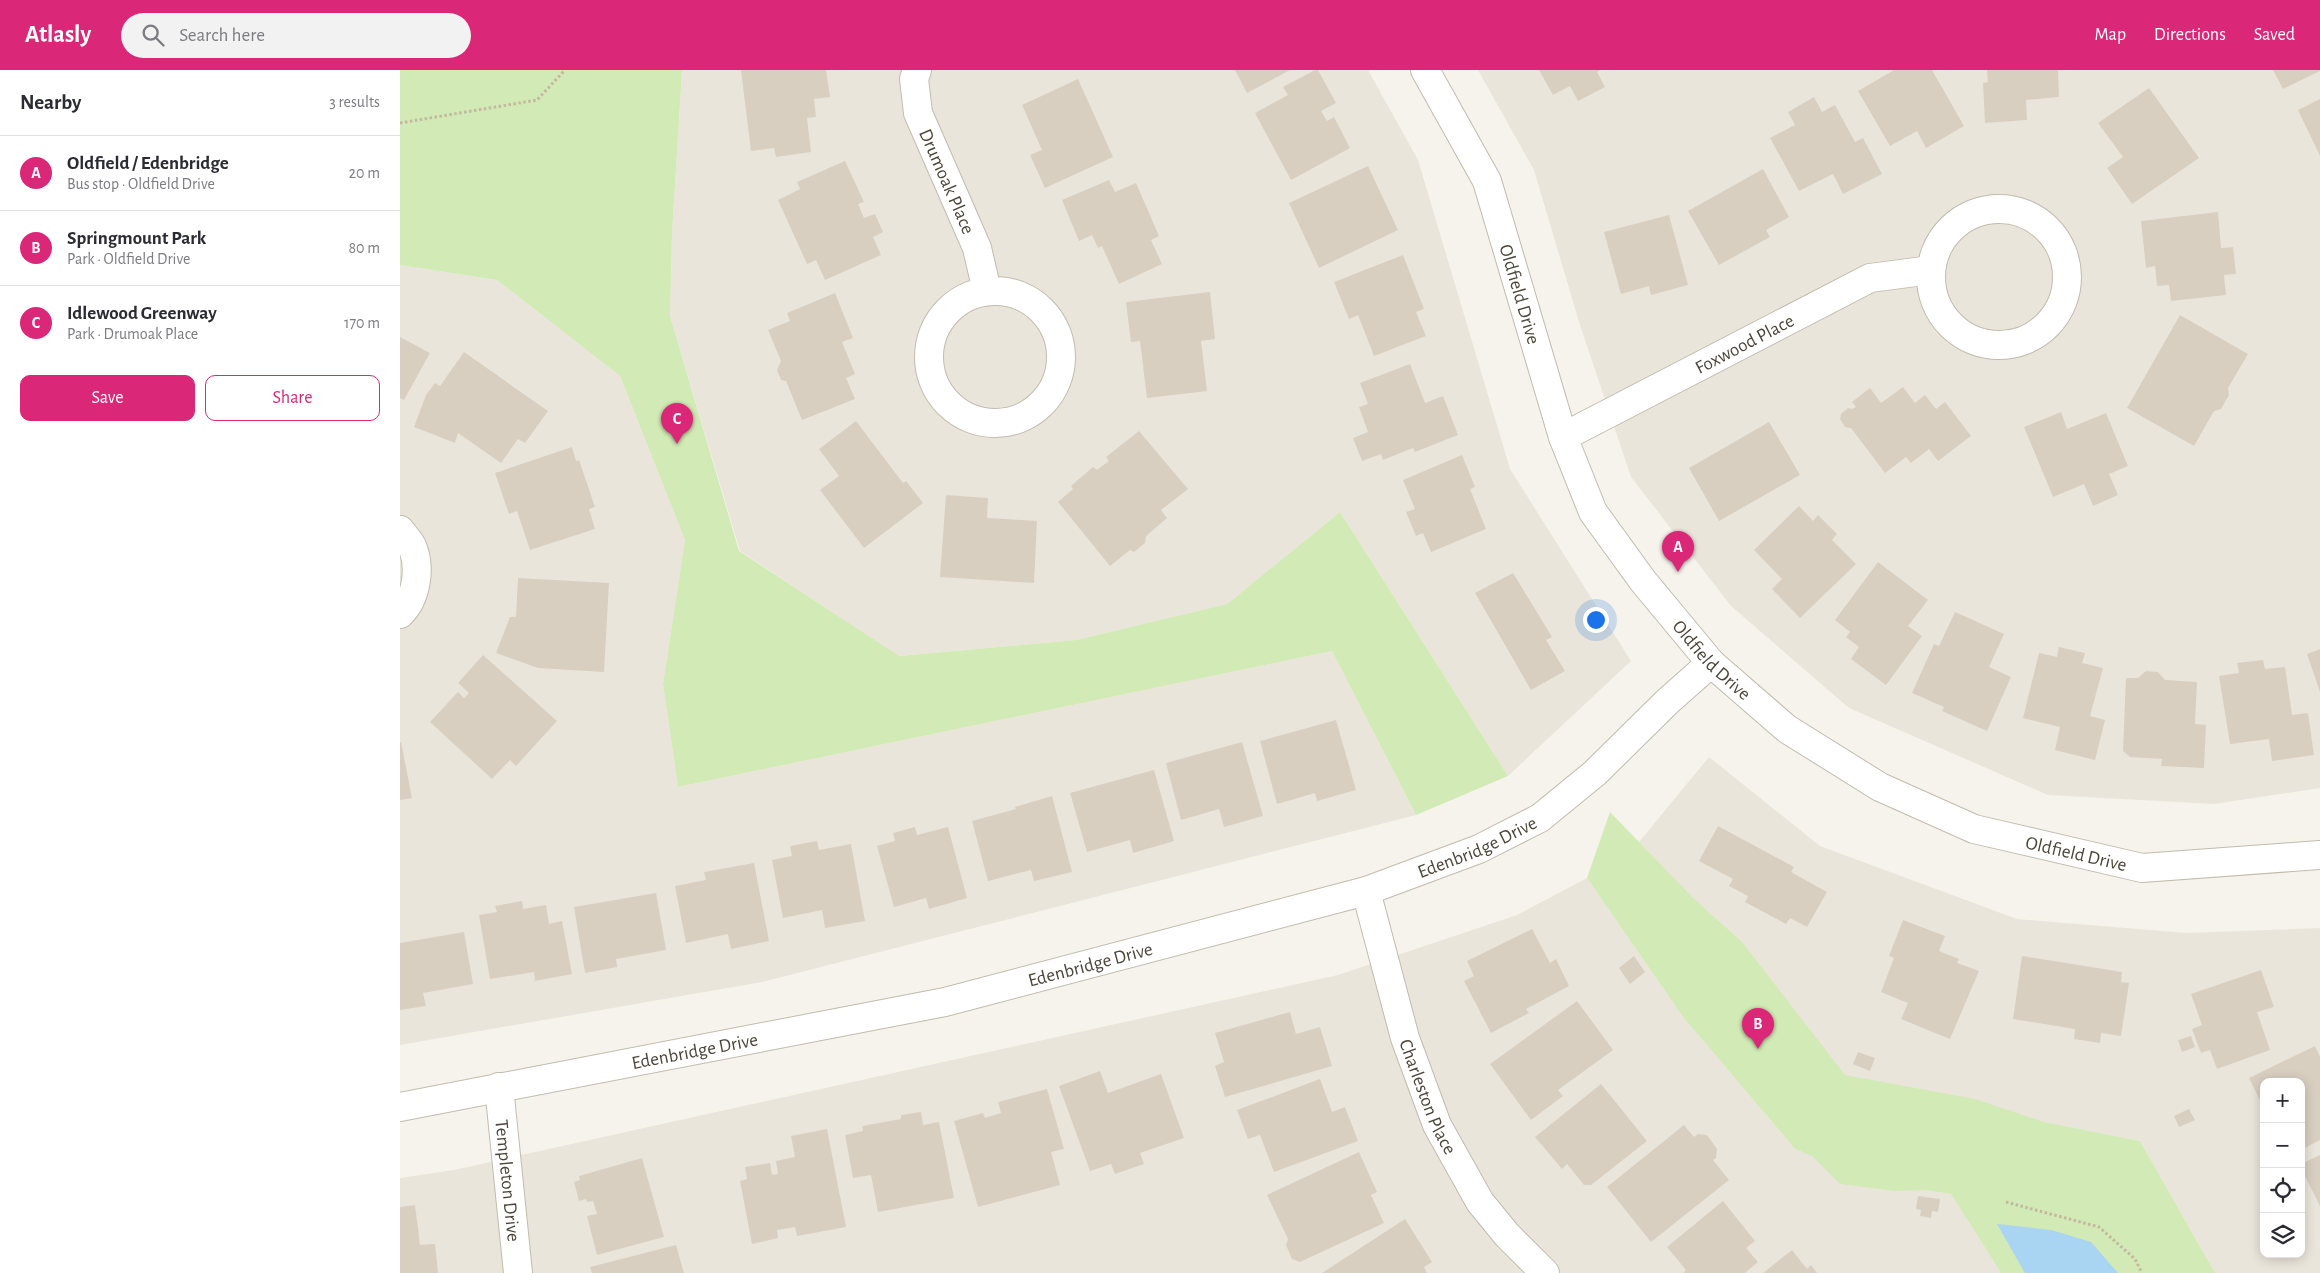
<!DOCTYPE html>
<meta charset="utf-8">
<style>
:root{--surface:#fff;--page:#f2f2f3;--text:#2b2b33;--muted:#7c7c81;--line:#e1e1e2;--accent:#db2777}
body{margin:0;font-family:"Alegreya Sans",sans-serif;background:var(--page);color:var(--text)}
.controls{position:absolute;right:15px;bottom:15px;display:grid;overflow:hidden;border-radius:10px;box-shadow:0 2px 12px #0003}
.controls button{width:45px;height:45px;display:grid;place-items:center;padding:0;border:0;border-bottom:1px solid var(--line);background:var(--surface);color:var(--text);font:25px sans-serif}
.you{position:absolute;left:1195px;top:549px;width:18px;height:18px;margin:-12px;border:4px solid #fff;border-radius:50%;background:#1a73e8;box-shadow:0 0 0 8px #1a73e833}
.badge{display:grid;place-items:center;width:32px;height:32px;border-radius:50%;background:var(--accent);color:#fff;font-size:16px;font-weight:700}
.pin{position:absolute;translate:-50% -41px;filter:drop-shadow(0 1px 2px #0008)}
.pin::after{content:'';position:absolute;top:26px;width:18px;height:15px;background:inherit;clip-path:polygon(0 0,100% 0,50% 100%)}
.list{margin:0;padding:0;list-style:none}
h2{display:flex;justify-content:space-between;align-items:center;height:65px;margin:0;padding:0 20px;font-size:21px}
h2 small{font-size:16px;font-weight:400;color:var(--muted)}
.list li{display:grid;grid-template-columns:32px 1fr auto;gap:15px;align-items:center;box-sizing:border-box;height:75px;padding:0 20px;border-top:1px solid var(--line)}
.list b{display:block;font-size:19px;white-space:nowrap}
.list p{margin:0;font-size:16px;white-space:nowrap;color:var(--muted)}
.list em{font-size:16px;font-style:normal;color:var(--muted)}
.actions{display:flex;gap:10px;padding:15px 20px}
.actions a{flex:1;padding:11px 0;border:1px solid var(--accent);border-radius:10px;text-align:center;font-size:18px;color:var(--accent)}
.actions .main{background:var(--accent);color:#fff}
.icon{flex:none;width:28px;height:28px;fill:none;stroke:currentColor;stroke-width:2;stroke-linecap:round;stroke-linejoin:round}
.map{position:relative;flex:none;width:1920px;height:1203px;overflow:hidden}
header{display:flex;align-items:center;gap:30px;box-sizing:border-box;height:70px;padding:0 25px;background:var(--accent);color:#fff}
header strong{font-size:24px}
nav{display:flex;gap:28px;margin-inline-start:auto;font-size:18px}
.search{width:350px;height:45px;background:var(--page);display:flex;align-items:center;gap:12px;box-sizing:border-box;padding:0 18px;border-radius:28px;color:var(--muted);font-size:19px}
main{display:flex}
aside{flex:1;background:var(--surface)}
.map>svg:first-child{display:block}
.residential{fill:#eae5da;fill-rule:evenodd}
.green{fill:#d2eab5}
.water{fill:#a9d4f2}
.building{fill:#d8cfc1}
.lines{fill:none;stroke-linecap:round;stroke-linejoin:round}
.minor-casing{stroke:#c2bbae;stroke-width:30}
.path{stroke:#c4b79f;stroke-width:3;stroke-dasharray:2.5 2.5;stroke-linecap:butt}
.minor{stroke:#fff;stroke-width:28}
.labels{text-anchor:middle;stroke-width:4;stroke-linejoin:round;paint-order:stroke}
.street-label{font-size:19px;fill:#4b4439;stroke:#fff}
</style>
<header>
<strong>Atlasly</strong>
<div class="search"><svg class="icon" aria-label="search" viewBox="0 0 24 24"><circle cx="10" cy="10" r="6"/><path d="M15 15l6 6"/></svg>Search here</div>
<nav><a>Map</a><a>Directions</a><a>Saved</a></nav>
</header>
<main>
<aside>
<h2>Nearby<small>3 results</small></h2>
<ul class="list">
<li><span class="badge">A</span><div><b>Oldfield / Edenbridge</b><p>Bus stop · Oldfield Drive</p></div><em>20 m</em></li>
<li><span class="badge">B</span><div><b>Springmount Park</b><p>Park · Oldfield Drive</p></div><em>80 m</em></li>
<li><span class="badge">C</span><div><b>Idlewood Greenway</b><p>Park · Drumoak Place</p></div><em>170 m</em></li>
</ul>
<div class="actions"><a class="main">Save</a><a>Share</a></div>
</aside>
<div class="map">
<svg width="1920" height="1203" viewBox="0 0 1920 1203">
<rect width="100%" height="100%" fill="#f6f3ec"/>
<path class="residential" d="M 282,0 L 968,0 L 1018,90 L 1110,399 L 1231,591 L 1108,706 L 940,442 L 827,534 L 676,570 L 498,586 L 340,481 L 270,246 L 272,164 Z
M 1078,0 L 1920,0 L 1920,718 L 1814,734 L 1648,725 L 1449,638 L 1331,536 L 1231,407 L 1179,252 L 1134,100 Z
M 0,195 L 97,210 L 220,306 L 285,470 L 263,614 L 278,717 L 932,581 L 1016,745 L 362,912 L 0,975 Z
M 1309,687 L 1420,776 L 1617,849 L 1787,863 L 1920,858 L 1920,1203 L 1815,1203 L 1740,1071 L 1430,1011 L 1239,772 ZM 1864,1012 L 1901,1012 L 1901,1184 L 1864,1184 Z
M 1187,808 L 1283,947 L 1395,1079 L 1482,1112 L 1551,1124 L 1601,1203 L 0,1203 L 0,1108 L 54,1100 L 938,905 L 1117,845 Z"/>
<path class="green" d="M 0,0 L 282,0 L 272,164 L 270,246 L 339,481 L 499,586 L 676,570 L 827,534 L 940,442 L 1108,706 L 1016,745 L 932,581 L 278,717 L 263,614 L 285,470 L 220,306 L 97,210 L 0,195 Z
M 1210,742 L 1293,828 L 1342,872 L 1445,1005 L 1575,1029 L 1644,1052 L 1740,1071 L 1815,1203 L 1601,1203 L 1551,1124 L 1526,1120 L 1496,1121 L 1440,1114 L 1412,1086 L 1395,1079 L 1283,947 L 1187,808 Z"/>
<path class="water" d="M 1597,1154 L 1651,1160 L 1691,1172 L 1718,1203 L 1625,1203 Z"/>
<path class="building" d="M 341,0 L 426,0 L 430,27 L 414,29 L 416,47 L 407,48 L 411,82 L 376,87 L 374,78 L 351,81 Z
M 835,0 L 890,0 L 847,23 Z
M 915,0 L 918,0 L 936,33 L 921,41 L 927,51 L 934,47 L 950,78 L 891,110 L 855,43 L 888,25 L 883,17 Z
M 1139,0 L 1200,0 L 1197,2 L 1205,17 L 1178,31 L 1170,16 L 1153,25 Z
M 1494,0 L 1532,0 L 1564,56 L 1526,78 L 1517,61 L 1490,76 L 1458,21 Z
M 1587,0 L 1658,0 L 1659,27 L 1626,30 L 1627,50 L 1585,53 L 1583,13 L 1588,12 Z
M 1873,0 L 1920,0 L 1920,1 L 1883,19 Z
M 678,9 L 713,87 L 645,118 L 630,85 L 642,80 L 622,35 Z
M 1749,18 L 1799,88 L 1732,134 L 1707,98 L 1723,87 L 1698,53 Z
M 1414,27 L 1422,42 L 1435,35 L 1455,72 L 1463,68 L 1482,104 L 1443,124 L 1433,104 L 1399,121 L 1370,68 L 1395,55 L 1388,42 Z
M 1920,29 L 1920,86 L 1898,40 Z
M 445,91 L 464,132 L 458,134 L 464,148 L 475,144 L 483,162 L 473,167 L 481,185 L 425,210 L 416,190 L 407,194 L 378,130 L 400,119 L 397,112 Z
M 968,96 L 998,160 L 919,198 L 889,133 Z
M 1363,99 L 1389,147 L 1366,160 L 1370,167 L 1319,195 L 1288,141 Z
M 709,110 L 715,122 L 736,113 L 759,166 L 751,170 L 762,194 L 719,214 L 702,176 L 698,178 L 692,165 L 679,171 L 662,130 Z
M 1818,142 L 1821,178 L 1833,177 L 1836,204 L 1824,205 L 1826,225 L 1771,231 L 1769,215 L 1757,216 L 1755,196 L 1746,198 L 1741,151 Z
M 1269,145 L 1288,215 L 1251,225 L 1249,216 L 1221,224 L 1204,162 Z
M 1003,185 L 1024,239 L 1016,242 L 1026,266 L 974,286 L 958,245 L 949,249 L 934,212 Z
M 810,222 L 815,269 L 801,271 L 807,321 L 747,328 L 740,271 L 731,272 L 726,232 Z
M 435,223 L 453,268 L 442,272 L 455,304 L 446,308 L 455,329 L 402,350 L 386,311 L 381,310 L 377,300 L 381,291 L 368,260 L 390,251 L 387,243 Z
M 1780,245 L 1848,284 L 1828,318 L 1829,325 L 1821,339 L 1814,341 L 1794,376 L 1727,338 Z
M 0,267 L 30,283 L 4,330 L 0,328 Z
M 64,282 L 148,341 L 125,373 L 118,369 L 101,393 L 58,363 L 55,373 L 14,357 L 26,325 L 35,313 L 40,316 Z
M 1010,294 L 1025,333 L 1043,326 L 1058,365 L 1015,382 L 1013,378 L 983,390 L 981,384 L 962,391 L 953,368 L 968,362 L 959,337 L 968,334 L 960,313 Z
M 1503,317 L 1515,333 L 1525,325 L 1536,339 L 1545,332 L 1571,366 L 1538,391 L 1529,379 L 1511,393 L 1506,387 L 1485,403 L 1451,358 L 1445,357 L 1440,349 L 1441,344 L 1448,338 L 1452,339 L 1456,337 L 1452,332 L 1470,318 L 1481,333 Z
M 1661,342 L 1667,359 L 1706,343 L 1728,396 L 1709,404 L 1718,425 L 1693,436 L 1684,414 L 1653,427 L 1624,357 Z
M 456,351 L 503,413 L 506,411 L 523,433 L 464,478 L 420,420 L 439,406 L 419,379 Z
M 1369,352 L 1400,405 L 1319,451 L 1289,398 Z
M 739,361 L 788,419 L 761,440 L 767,448 L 746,466 L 745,473 L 734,482 L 730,480 L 710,496 L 658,432 L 673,419 L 671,416 L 693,397 L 697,400 L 709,391 L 706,387 Z
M 172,377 L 176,391 L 179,390 L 195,437 L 189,439 L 195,459 L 130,480 L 117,441 L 109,444 L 95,403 Z
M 1062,385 L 1075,417 L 1070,419 L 1086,459 L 1031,482 L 1023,463 L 1016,466 L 1006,442 L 1015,439 L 1003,410 Z
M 546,425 L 588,428 L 587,448 L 637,451 L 634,513 L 540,507 Z
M 1399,436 L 1413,451 L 1418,445 L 1437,464 L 1432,470 L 1456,494 L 1400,548 L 1372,519 L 1382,509 L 1354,480 Z
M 1478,492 L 1528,530 L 1508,556 L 1522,566 L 1486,615 L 1451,589 L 1459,577 L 1446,567 L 1450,562 L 1435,550 Z
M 1113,503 L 1152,567 L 1146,570 L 1165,601 L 1131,620 L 1075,523 Z
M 118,508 L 209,513 L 204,602 L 138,598 L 96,583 L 110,547 L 116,547 Z
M 1555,542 L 1604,564 L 1589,597 L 1611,607 L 1587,661 L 1542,641 L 1544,637 L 1512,623 L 1534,574 L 1539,576 Z
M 1659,577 L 1685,583 L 1682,593 L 1703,598 L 1690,646 L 1705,650 L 1695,690 L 1655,680 L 1660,657 L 1623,648 L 1639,583 L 1657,587 Z
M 1920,579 L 1920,622 L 1907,584 Z
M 83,585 L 157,651 L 116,696 L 110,690 L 92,709 L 30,652 L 58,622 L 64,628 L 69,623 L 58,613 Z
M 1863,590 L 1865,599 L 1885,597 L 1892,645 L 1908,643 L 1914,685 L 1872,691 L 1869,669 L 1830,674 L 1819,606 L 1839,603 L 1837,593 Z
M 1746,601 L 1758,602 L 1765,610 L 1797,612 L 1795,654 L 1806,655 L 1804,698 L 1761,696 L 1762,689 L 1730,687 L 1723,681 L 1726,608 L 1738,608 Z
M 936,650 L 956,720 L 917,731 L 915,723 L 877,734 L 860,671 Z
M 1,672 L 12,728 L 0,730 L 0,673 Z
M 842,672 L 863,746 L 824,757 L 819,739 L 781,750 L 766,693 Z
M 754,700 L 774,771 L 733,783 L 730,770 L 687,782 L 670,723 Z
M 652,726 L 672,802 L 634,811 L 631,800 L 588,811 L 572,751 L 616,739 L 615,737 Z
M 1318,756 L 1394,797 L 1391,802 L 1427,822 L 1407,857 L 1390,848 L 1386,854 L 1345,832 L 1348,826 L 1329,816 L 1333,809 L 1299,791 Z
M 515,757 L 517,765 L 548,757 L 567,828 L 529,839 L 526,828 L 494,837 L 477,776 L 495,771 L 493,763 Z
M 417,771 L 419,780 L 451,774 L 465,851 L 425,858 L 422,840 L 383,848 L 372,790 L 392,786 L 390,776 Z
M 354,793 L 369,871 L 331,879 L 328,864 L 286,873 L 275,816 L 306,810 L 304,802 Z
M 256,823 L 266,880 L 216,889 L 217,897 L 185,903 L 174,837 Z
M 122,831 L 123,839 L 146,835 L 149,854 L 162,851 L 172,904 L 135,911 L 134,902 L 90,909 L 79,845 L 97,842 L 95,836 Z
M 1503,850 L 1545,866 L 1539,881 L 1559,889 L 1557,893 L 1579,901 L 1550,969 L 1501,949 L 1508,933 L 1481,922 L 1494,888 L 1489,886 Z
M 1132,859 L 1150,893 L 1156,889 L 1169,916 L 1126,939 L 1129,943 L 1091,963 L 1064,911 L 1074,906 L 1067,891 Z
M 64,862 L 73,914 L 23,923 L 26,936 L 0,940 L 0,873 Z
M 1234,886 L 1245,902 L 1230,914 L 1219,898 Z
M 1622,886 L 1722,902 L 1721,912 L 1729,913 L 1721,966 L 1701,963 L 1700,973 L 1674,969 L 1675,959 L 1613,949 Z
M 1861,900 L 1874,937 L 1857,942 L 1870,980 L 1817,999 L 1810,980 L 1801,983 L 1792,959 L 1802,955 L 1791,924 Z
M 1177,931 L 1213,980 L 1158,1020 L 1163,1026 L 1131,1050 L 1090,994 Z
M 890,942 L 896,964 L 920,957 L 932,996 L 825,1027 L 815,996 L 824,992 L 815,963 Z
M 1791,966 L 1795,977 L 1782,982 L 1778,970 Z
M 1915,976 L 1920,987 L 1920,1070 L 1901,1080 L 1901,1012 L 1864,1012 L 1864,1039 L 1849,1008 Z
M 1458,982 L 1475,988 L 1470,1001 L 1453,994 Z
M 700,1001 L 708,1023 L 761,1004 L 784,1068 L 740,1083 L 744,1094 L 715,1104 L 711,1094 L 690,1101 L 659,1016 Z
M 920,1009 L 932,1042 L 945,1037 L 958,1071 L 874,1102 L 860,1065 L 848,1069 L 837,1040 Z
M 1201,1014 L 1247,1071 L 1191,1115 L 1184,1115 L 1167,1094 L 1162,1099 L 1135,1067 Z
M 647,1019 L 664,1079 L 651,1082 L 660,1115 L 578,1137 L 554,1051 L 583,1043 L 585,1048 L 601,1043 L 598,1032 Z
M 1789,1039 L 1795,1050 L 1779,1057 L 1774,1046 Z
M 521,1042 L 523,1055 L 539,1052 L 554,1128 L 478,1142 L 471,1105 L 453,1108 L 445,1065 L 463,1061 L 462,1056 L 501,1049 L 501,1045 Z
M 1284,1055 L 1294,1067 L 1298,1064 L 1307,1065 L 1317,1079 L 1316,1088 L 1313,1090 L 1329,1110 L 1251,1172 L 1207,1117 Z
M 427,1059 L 446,1157 L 397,1166 L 395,1157 L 377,1160 L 378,1168 L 352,1174 L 340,1111 L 347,1109 L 345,1097 L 370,1093 L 372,1105 L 378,1104 L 376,1091 L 395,1087 L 391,1066 Z
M 959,1082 L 977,1122 L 971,1125 L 984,1153 L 900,1192 L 892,1189 L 886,1175 L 888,1169 L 867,1125 Z
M 1920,1085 L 1920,1136 L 1901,1098 L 1901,1094 Z
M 242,1088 L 264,1167 L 197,1185 L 187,1146 L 197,1144 L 193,1131 L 187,1132 L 186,1129 L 179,1131 L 174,1112 L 180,1110 L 179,1106 Z
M 1518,1126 L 1540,1129 L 1538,1142 L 1532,1141 L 1531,1148 L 1520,1146 L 1521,1140 L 1516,1139 Z
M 1323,1131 L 1355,1171 L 1346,1178 L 1358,1192 L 1345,1203 L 1283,1203 L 1286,1200 L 1267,1177 Z
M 15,1135 L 20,1175 L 35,1174 L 38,1203 L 0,1203 L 0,1137 Z
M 1005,1149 L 1032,1192 L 1024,1197 L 1027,1203 L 922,1203 Z
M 276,1175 L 284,1203 L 192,1203 L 190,1197 Z
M 1392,1180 L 1407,1199 L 1411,1195 L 1417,1203 L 1363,1203 Z"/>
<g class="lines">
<g class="minor-casing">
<g id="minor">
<path id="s1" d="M 517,0 L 514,9 L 518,43 L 577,178 L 587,221"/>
<path id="s2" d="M 1025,0 L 1087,111 L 1163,367 L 1193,442 L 1243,511 L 1311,593 L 1387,659 L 1480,717 L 1574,759 L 1742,798 L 1920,785"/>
<circle cx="1599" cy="207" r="68"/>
<circle cx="595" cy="287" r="66"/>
<path id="s3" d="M 1163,367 L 1470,208 L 1531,200"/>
<path d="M 0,460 C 4,465 9,471 12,476 C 21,497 17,528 0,544"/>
<path id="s4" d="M 966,821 L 1005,968 L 1037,1055 L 1080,1132 L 1107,1165 L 1145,1203"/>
<path id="s5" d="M 99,1017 L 118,1203"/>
<path id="s6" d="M 0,1037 L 545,932 L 966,821 L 1079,779 L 1140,748 L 1195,703 L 1268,631 L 1311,593"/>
</g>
</g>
<path class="path" d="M 0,53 L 137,30 L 165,0
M 1606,1132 L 1699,1157 L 1735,1189 L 1742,1203"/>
<use href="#minor" class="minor"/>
</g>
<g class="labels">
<g class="street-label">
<text dy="7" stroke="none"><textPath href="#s1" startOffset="118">Drumoak Place</textPath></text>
<text dy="7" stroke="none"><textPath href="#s2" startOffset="245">Oldfield Drive</textPath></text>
<text dy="7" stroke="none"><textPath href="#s3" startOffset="204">Foxwood Place</textPath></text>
<text dy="7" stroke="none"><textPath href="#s2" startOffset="665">Oldfield Drive</textPath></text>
<text dy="7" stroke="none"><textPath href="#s6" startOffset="1110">Edenbridge Drive</textPath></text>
<text dy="7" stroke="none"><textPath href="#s2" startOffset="1085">Oldfield Drive</textPath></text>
<text dy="7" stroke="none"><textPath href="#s6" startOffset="705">Edenbridge Drive</textPath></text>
<text dy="7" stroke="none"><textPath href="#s6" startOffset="300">Edenbridge Drive</textPath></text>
<text dy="7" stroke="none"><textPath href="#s4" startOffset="215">Charleston Place</textPath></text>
<text dy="7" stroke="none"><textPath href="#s5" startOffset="94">Templeton Drive</textPath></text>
</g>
</g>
</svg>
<div class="controls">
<button>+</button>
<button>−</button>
<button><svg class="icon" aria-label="locate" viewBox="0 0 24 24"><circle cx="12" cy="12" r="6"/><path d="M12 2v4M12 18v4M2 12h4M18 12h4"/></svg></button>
<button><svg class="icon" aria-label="layers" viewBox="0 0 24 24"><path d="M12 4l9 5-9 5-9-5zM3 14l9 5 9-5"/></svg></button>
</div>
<div class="you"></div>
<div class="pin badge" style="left:1278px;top:502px">A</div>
<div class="pin badge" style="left:1358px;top:979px">B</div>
<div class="pin badge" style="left:277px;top:374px">C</div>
</div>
</main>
